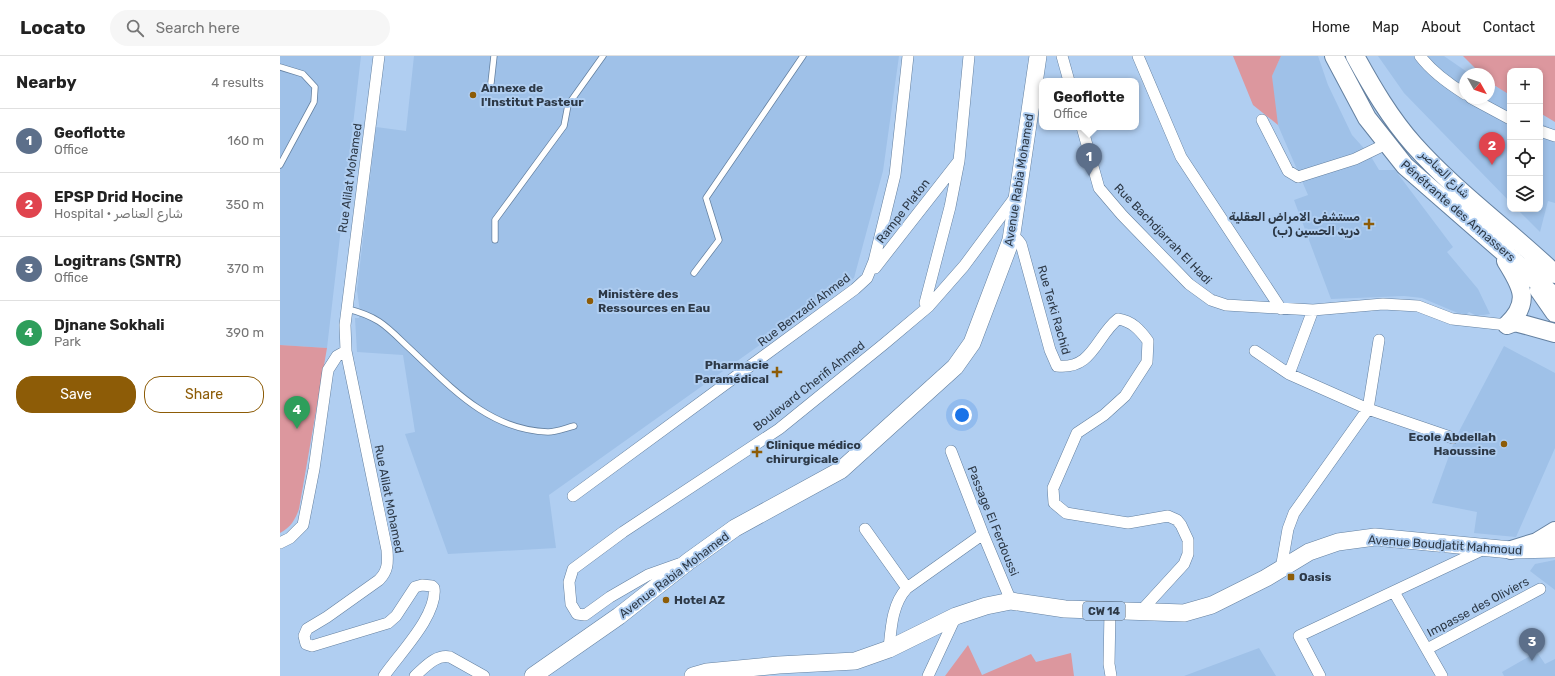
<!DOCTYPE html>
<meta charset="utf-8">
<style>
:root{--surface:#fff;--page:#f6f6f6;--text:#222;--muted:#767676;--line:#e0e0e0;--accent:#8d5c07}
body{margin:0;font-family:Rubik,Vazirmatn,sans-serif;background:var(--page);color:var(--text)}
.controls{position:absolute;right:12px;top:12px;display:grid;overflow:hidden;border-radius:8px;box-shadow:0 2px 6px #0003}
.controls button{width:36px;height:36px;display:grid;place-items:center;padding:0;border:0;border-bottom:1px solid var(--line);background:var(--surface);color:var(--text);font:20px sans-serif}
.compass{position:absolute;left:1179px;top:12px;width:36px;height:36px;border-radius:50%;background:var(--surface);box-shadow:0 2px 6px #0003;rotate:130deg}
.you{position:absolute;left:682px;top:359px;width:14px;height:14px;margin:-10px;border:3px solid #fff;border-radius:50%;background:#1a73e8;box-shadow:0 0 0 6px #1a73e833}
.badge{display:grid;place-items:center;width:26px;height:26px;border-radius:50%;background:var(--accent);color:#fff;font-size:13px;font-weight:700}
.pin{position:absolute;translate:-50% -33px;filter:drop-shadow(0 1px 2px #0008)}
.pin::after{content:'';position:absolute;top:21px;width:14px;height:12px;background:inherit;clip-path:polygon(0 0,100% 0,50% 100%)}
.popup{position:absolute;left:759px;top:22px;width:100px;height:52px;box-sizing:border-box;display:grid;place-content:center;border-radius:8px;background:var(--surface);filter:drop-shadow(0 1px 3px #0005);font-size:13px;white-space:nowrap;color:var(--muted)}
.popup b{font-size:15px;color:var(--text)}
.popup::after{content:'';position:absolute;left:50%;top:100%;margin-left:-8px;border:8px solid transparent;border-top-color:var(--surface)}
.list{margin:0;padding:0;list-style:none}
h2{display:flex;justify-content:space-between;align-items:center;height:52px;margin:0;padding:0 16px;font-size:17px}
h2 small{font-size:13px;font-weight:400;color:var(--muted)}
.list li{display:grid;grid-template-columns:26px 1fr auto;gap:12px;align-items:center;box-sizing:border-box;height:64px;padding:0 16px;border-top:1px solid var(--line)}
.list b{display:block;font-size:15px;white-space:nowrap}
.list p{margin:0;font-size:13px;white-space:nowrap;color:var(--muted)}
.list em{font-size:13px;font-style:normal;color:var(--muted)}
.actions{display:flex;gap:8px;padding:12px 16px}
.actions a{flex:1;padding:9px 0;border:1px solid var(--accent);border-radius:16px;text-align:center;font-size:14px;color:var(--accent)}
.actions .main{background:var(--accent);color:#fff}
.icon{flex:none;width:22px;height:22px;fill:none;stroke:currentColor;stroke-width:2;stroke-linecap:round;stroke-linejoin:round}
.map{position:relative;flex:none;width:1275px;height:620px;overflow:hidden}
header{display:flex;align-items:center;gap:24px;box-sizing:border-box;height:56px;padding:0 20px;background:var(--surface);border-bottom:1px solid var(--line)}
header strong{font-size:19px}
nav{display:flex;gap:22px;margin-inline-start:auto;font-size:14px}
.search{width:280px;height:36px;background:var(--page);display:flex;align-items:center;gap:10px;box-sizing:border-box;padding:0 14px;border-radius:22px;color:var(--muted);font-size:15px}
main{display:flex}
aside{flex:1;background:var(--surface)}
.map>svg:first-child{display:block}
.built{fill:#9fc1e8}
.green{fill:#dc979e}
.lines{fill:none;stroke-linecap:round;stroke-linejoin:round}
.service-casing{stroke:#6480a0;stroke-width:7}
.minor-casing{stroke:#6480a0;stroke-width:12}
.primary-casing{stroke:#6480a0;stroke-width:18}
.trunk-casing{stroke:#6480a0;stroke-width:20}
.service{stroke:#fff;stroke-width:5.5}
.minor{stroke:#fff;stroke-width:11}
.primary{stroke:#fff;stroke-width:17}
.trunk{stroke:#fff;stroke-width:18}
.poi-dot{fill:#8d5c07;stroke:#b0cef1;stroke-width:1.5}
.labels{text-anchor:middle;stroke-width:4;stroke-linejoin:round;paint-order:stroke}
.shield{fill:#b0cef1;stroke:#54667a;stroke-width:1}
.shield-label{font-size:11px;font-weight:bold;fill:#2d3947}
.poi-label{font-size:12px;font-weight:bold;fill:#2d3947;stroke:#b0cef1;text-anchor:start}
.street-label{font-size:12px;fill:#2d3947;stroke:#b0cef1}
</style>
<header>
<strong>Locato</strong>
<div class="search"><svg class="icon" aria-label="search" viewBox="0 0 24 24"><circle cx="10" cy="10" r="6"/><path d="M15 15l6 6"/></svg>Search here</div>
<nav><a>Home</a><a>Map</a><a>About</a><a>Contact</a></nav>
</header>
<main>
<aside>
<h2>Nearby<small>4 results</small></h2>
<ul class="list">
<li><span class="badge" style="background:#5c6f8a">1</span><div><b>Geoflotte</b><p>Office</p></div><em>160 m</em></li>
<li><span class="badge" style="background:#e0444e">2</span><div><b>EPSP Drid Hocine</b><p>Hospital · شارع العناصر</p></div><em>350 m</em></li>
<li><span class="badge" style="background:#5c6f8a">3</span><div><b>Logitrans (SNTR)</b><p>Office</p></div><em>370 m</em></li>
<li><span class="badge" style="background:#2e9e5b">4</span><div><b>Djnane Sokhali</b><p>Park</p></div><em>390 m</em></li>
</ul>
<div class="actions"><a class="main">Save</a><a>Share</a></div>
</aside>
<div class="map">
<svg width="1275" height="620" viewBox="0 0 1275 620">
<rect width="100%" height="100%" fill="#b0cef1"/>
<path class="built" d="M 0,0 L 81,0 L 47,292 L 0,289 Z
M 134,0 L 619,0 L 603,115 L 574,222 L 269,439 L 276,492 L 168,498 L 125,378 L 135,376 L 123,299 L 77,296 L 75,262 L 79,262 L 80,256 L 77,234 L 96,71 L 126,75 Z
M 1001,0 L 1038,0 L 1048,29 L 1072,79 L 1090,99 L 1099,114 L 1115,114 L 1173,191 L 1167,196 L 1198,233 L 1210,258 L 1197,260 L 1189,256 L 1185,260 L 1142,242 L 1124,240 L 1051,243 L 1014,144 L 1028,139 L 994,60 L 992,19 Z
M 1098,0 L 1164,0 L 1190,18 L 1185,18 L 1185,42 L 1209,42 L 1209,28 L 1230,36 L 1230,146 L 1124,37 Z
M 1260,67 L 1275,74 L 1275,147 L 1268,145 L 1260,176 L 1237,153 L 1260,153 Z
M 1224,290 L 1275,317 L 1275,392 L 1236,481 L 1194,477 L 1197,456 L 1152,447 L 1175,383 Z
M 1275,504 L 1275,534 L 1250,515 L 1255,508 Z
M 979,592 L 996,620 L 904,620 Z
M 1257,596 L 1265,608 L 1275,603 L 1275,620 L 1224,620 L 1222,616 Z"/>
<path class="green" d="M 953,0 L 1001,0 L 992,20 L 998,69 L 973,49 Z
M 1183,0 L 1275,0 L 1275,66 L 1260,57 L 1260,15 L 1230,15 L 1230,39 L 1209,26 L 1209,18 L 1201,18 Z
M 0,289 L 47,292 L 19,453 C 15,464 11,471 0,477 Z
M 688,589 L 702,619 L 751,598 L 756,606 L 791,597 L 794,620 L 665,620 Z"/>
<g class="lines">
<g class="service-casing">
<path id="service" d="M 0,11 L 23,18 L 35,31 L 34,46 L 0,109
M 211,27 L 214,0
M 215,184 L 215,164 L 284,70 L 288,49 L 323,0
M 414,217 L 439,184 L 426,142 L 523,0
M 68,253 C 99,261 106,270 128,291 C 169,329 207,374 268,376 C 276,376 286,372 294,370"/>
</g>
<g class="minor-casing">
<path id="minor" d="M 99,0 L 65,269 L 66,295 L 107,494 C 108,507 108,515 99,524 L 47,561 L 27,573 L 24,580 L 26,588 L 32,590 L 108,567 L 116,560 L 135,531 L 142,529 L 152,530 L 154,532 C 158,559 119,598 104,620
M 782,0 L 789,25
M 858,0 L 901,101 L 1001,253
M 1140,0 C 1152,16 1169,28 1185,38
M 1191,42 L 1230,63
M 982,64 L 1008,115 L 1018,121 L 1075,103 L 1106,88
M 802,71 L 819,132 L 842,159 L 909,228 L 931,244 L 946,249 L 1033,254 L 1103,248 L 1138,250 L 1172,263 L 1227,269
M 1260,75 L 1275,80
M 731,184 L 738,184 L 741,188 L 770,294 L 777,310 C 813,314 816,280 838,263 C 852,265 860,274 868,285 L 867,306 L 845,340 L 824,359 L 797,377 L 773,432 L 774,447 L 786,457 L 848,467 L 888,460 L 897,464 L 901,469 L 908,484 L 908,498 L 904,508 L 861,555
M 595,212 L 678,106
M 648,251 L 684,210 L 736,140
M 1033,254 L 1009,318 L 1088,353 L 1173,382
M 975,295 L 1009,318
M 671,395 L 703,478 L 731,545
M 293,440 L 575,233 L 587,222 L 594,205 L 615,119 L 628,0
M 585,473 L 627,532
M 0,487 L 10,482 L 23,469 L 34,413 L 48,314 L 57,300 L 66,295
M 399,508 L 368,519 L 330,541 L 305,559 L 297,558 L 291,548 L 289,526 L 293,513 L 343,476 L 499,373 L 604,288 L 648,251 L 645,247 L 670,151 L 679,105 L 689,0
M 1001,513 L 1008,473 L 1014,457 L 1088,353 L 1099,284
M 1114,536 L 1162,620
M 830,555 L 829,608 L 831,620
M 609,593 C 611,572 612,548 627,532 L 703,478
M 1147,593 L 1260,533
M 135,620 C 145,611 156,598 170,601 L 204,620
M 648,620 L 676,560
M 1040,620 L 1019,580 L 1204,493"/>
</g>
<g class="primary-casing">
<path id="primary" d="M 253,620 L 339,560 L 409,505 L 455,472 L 561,414 L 675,311 L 692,287 L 731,184 L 758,0
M 413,620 L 427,616 L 499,609 L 575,605 L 609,593 L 676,560 L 706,550 L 731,545 L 785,553 L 904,557 L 932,549 L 986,522 L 1029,496 L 1058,486 L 1095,481 L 1231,494 L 1275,493"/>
</g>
<g class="trunk-casing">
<path id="trunk" d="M 1054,0 L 1087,62 L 1125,110 L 1275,241
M 1075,0 C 1092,31 1110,62 1134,89 C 1176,136 1229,174 1275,218
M 1226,205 C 1241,229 1252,246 1227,269
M 1259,234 L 1275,257
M 1227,269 L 1235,266 L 1275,277
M 1231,494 L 1257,486 L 1275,475"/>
</g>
<use href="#service" class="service"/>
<use href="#minor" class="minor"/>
<use href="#primary" class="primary"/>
<use href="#trunk" class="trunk"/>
</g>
<g class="poi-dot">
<circle cx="193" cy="39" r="4"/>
<path d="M1087 162h4v4h4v4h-4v4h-4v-4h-4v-4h4z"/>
<circle cx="310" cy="245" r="4"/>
<path d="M495 310h4v4h4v4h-4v4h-4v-4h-4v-4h4z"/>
<circle cx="1224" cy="388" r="4"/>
<path d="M475 390h4v4h4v4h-4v4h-4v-4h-4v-4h4z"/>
<rect x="1007" y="517" width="8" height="8" rx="2"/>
<circle cx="386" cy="544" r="4"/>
</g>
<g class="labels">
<rect class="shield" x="803" y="546" width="42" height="18" rx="3"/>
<g class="shield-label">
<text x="824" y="559">CW 14</text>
</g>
<g class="poi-label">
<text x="201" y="36">Annexe de<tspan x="201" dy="14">l'Institut Pasteur</tspan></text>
<text x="1080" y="165" text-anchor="end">مستشفى الامراض العقلية<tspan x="1080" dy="14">دريد الحسين (ب)</tspan></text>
<text x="318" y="242">Ministère des<tspan x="318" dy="14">Ressources en Eau</tspan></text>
<text x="489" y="313" text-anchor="end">Pharmacie<tspan x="489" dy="14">Paramédical</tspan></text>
<text x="1216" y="385" text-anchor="end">Ecole Abdellah<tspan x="1216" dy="14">Haoussine</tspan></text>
<text x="486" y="393">Clinique médico<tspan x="486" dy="14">chirurgicale</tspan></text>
<text x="1019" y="525">Oasis</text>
<text x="394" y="548">Hotel AZ</text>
</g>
<g class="street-label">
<text transform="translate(1165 118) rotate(44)" y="4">شارع العناصر</text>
<text transform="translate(70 122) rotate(-82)" y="4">Rue Alilat Mohamed</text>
<text transform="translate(739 124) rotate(-81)" y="4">Avenue Rabia Mohamed</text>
<text transform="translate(623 155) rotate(-52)" y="4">Rampe Platon</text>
<text transform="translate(1178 155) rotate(41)" y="4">Pénétrante des Annassers</text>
<text transform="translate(883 178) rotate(46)" y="4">Rue Bachdjarrah El Hadi</text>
<text transform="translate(524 254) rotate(-37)" y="4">Rue Benzadi Ahmed</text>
<text transform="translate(774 254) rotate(74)" y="4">Rue Terki Rachid</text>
<text transform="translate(529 330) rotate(-38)" y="4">Boulevard Cherifi Ahmed</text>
<text transform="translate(109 443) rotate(79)" y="4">Rue Alilat Mohamed</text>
<text transform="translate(713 465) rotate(68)" y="4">Passage El Ferdoussi</text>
<text transform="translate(1165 489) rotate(4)" y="4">Avenue Boudjatit Mahmoud</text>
<text transform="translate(394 519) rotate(-37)" y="4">Avenue Rabia Mohamed</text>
<text transform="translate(1198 551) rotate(-28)" y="4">Impasse des Oliviers</text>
</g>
</g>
</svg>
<div class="controls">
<button>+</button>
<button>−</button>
<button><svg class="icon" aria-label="locate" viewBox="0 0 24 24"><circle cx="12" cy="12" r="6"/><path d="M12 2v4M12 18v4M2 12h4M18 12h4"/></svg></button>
<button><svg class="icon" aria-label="layers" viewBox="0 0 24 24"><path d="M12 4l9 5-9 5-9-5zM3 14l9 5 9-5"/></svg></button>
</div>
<svg class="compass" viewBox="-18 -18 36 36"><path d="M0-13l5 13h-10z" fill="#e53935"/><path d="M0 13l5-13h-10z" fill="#767676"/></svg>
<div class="you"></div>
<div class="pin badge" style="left:809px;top:120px;background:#5c6f8a">1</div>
<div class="popup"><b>Geoflotte</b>Office</div>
<div class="pin badge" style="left:1212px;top:109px;background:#e0444e">2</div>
<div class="pin badge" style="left:1252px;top:605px;background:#5c6f8a">3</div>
<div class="pin badge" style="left:17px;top:373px;background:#2e9e5b">4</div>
</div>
</main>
